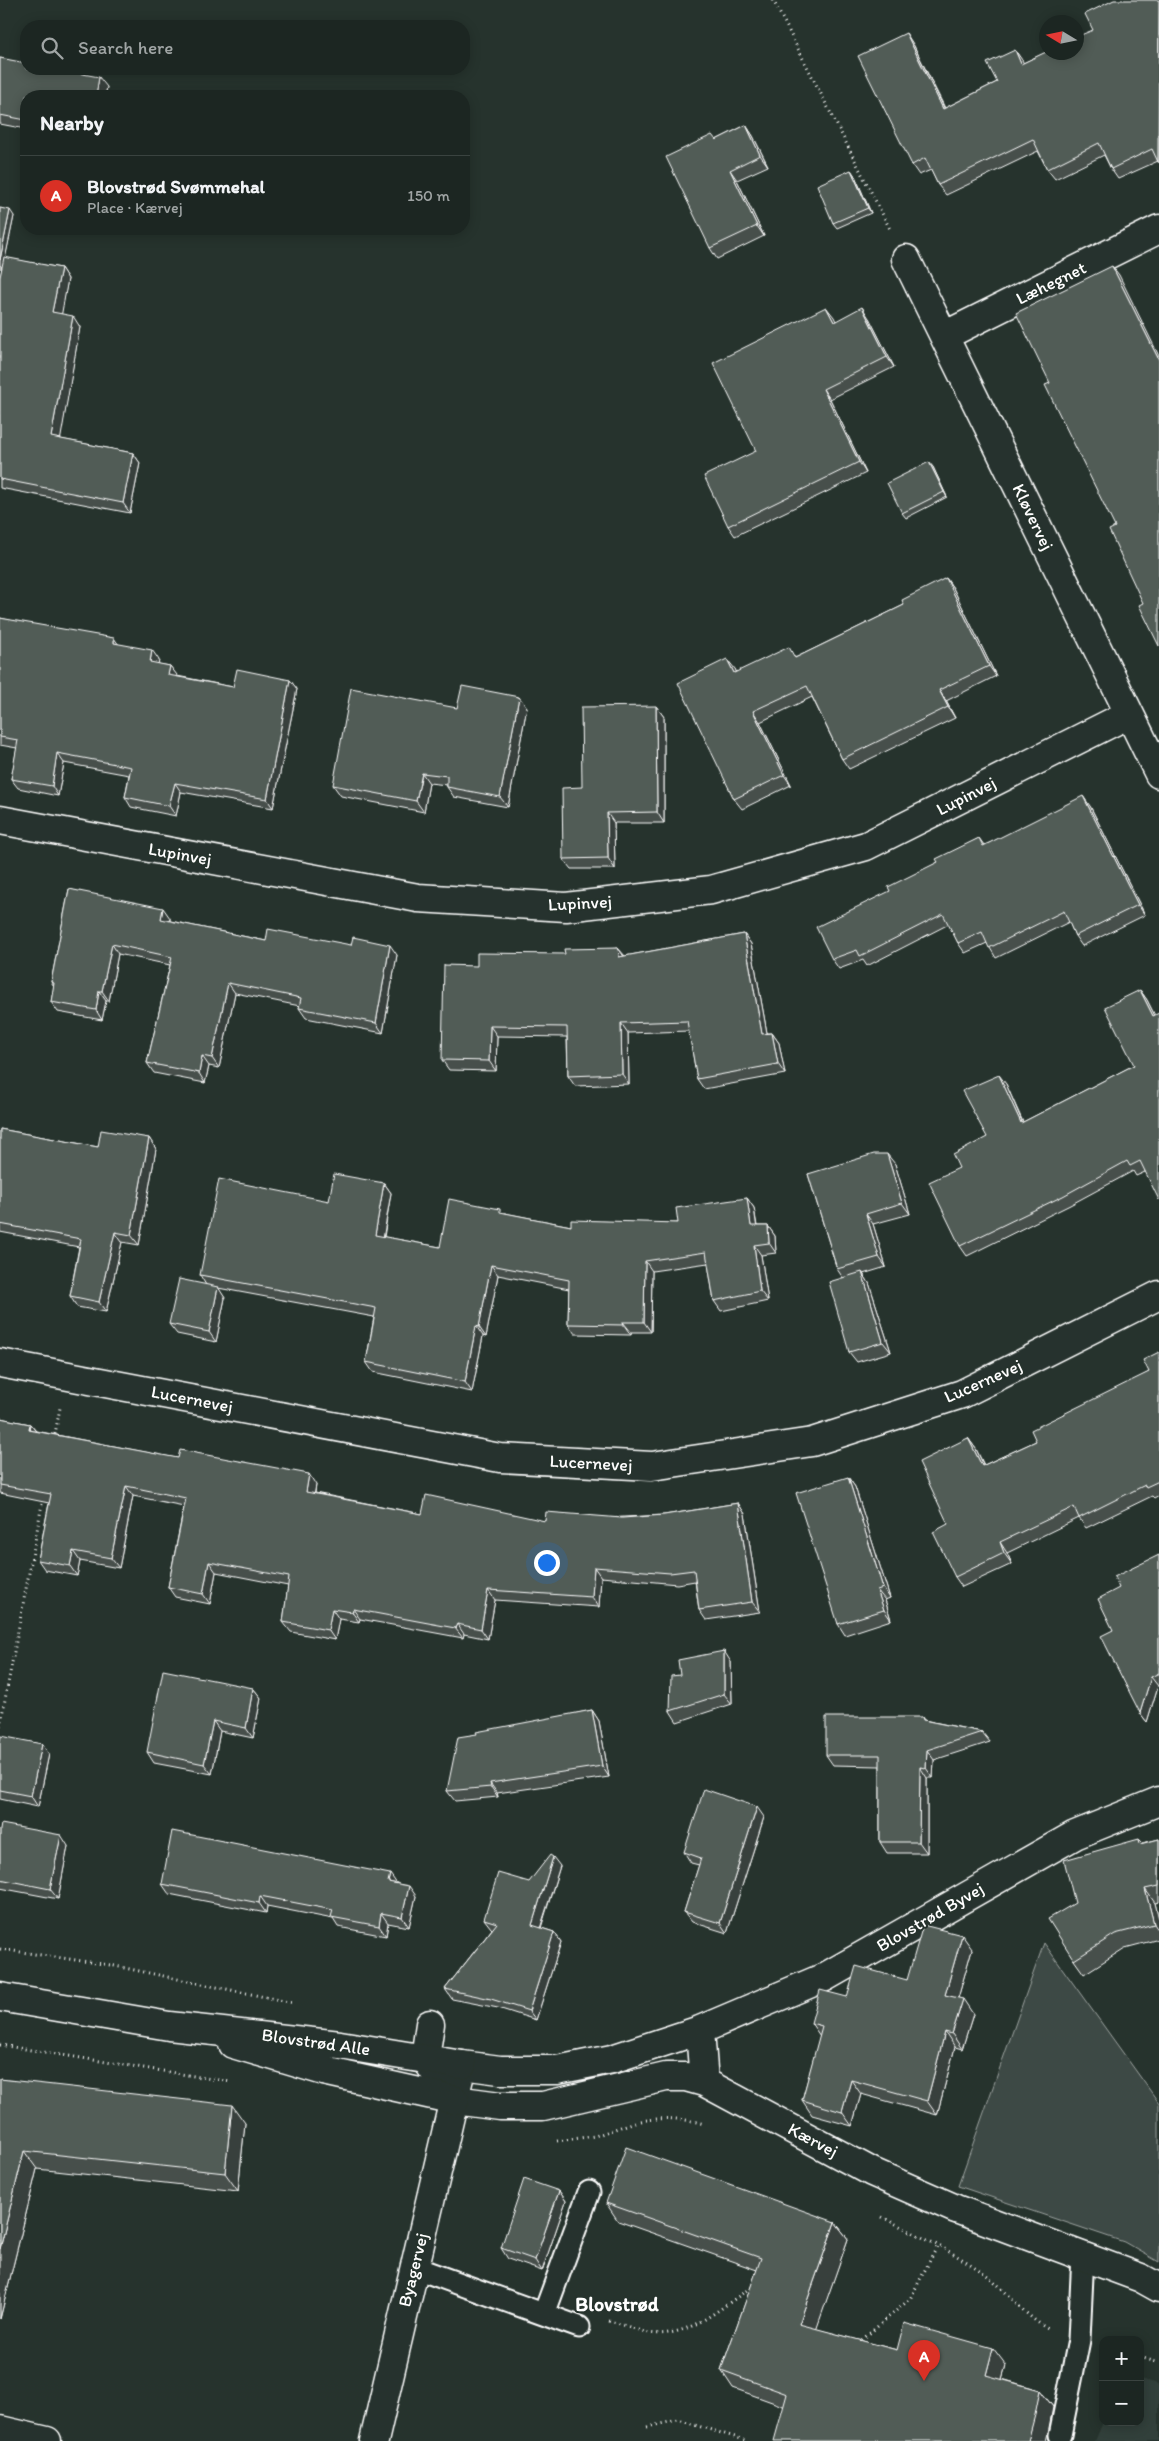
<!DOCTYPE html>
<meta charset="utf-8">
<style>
:root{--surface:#1c2622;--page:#29322f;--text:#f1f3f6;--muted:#a0a5a5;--line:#3a4340;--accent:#d93025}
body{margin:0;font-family:Itim,sans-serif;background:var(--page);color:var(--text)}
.controls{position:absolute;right:15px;bottom:15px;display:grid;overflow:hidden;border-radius:10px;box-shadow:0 2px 12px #0003}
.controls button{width:45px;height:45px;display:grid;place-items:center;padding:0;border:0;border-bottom:1px solid var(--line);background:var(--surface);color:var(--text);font:25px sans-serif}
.compass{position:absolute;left:1039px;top:15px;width:45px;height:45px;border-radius:50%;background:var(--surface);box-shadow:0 2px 12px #0003;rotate:280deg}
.you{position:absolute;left:546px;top:1562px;width:18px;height:18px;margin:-12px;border:4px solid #fff;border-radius:50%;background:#1a73e8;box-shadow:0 0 0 8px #1a73e833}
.badge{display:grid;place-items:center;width:32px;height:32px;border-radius:50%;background:var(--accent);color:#fff;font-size:16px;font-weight:700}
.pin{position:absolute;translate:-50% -41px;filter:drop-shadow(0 1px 2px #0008)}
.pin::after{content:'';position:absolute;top:26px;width:18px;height:15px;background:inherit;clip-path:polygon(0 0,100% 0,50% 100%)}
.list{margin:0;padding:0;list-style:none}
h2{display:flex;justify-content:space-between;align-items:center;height:65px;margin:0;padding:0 20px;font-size:21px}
h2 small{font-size:16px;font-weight:400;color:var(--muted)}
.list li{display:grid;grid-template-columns:32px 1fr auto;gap:15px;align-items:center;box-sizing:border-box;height:80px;padding:0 20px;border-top:1px solid var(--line)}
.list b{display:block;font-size:19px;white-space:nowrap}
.list p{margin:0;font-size:16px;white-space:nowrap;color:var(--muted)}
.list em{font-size:16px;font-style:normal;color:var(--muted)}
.icon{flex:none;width:28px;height:28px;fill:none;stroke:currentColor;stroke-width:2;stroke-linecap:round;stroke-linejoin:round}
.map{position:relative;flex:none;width:1159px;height:2441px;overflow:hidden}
.search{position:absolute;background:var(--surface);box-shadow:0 2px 12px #0003;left:20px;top:20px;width:450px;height:55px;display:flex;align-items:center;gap:12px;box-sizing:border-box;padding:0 18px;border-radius:20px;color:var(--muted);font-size:19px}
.panel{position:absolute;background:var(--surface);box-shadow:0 2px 12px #0003;left:20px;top:90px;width:450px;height:145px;border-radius:20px}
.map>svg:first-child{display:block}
.built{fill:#333f3a}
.green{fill:#3e4944;stroke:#9ea4a2}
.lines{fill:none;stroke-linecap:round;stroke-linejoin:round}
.lane-casing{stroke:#fff;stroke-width:25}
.street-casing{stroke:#fff;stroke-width:31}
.secondary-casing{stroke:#fff;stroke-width:31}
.path{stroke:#fff;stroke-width:3;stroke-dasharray:1 4;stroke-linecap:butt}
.lane{stroke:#26332d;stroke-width:21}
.street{stroke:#26332d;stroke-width:28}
.secondary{stroke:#26332d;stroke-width:28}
.wall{fill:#464f4b;stroke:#fff}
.shaded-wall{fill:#39403d;stroke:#fff}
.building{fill:#515c57;stroke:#fff}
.labels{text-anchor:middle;stroke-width:4;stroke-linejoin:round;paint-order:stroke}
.street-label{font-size:18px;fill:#fff;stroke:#26332d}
.quarter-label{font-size:20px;font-weight:bold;fill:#fff;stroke:#26332d}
</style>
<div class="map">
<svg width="1159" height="2441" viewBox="0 0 1159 2441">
<rect width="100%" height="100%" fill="#26332d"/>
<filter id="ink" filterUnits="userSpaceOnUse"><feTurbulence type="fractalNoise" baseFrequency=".02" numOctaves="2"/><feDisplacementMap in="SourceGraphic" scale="10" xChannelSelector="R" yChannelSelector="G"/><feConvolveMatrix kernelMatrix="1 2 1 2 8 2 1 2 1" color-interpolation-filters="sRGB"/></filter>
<g filter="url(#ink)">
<path class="built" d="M 1140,2379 L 1159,2384 L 1159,2441 L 1095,2441 L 1103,2422 L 1140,2422 Z"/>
<path class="green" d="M 1044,1943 L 1159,2103 L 1159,2262 L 1124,2242 L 958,2186 Z"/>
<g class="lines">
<g class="lane-casing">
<path id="lane" d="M 413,2267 L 579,2327
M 544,2314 L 589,2192
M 1060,2435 L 1079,2340 L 1083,2254"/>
</g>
<g class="street-casing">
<path id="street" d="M 906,259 L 1159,774
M 944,336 L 1159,229
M 0,820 L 418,898 L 566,907 L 711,890 L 866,846 L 1129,714
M 0,1363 L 500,1458 L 652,1466 L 812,1442 L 962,1394 L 1159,1295
M 430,2024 L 425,2058 L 455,2100
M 700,2030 L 704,2082
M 455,2100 L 500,2106 L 543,2106 L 666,2077 L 686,2077 L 704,2082 L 872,2172 L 956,2209 L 1141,2278 L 1159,2288
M 0,2430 L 47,2441
M 374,2441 L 462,2065 L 500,2070 L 557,2070 L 612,2059 L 700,2030 L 825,1977 L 1075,1835 L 1159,1801"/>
</g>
<g class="secondary-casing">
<path id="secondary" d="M 0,1997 L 169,2026 L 340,2045 L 462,2065
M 233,2044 L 324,2071 L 455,2100"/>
</g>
<path class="path" d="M 773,0 L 890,229
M 54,1439 L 60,1408
M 0,1726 L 43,1499
M 0,1949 L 110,1965 L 294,2003
M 0,2045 L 231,2082
M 641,2121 C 663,2117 683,2118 704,2124
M 557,2141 L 595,2136 L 635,2122
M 882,2217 C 915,2234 950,2250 981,2271 C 1007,2289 1020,2313 1048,2329
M 609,2321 C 622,2324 636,2330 649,2333 C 688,2339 720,2308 749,2289
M 858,2343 L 910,2299 L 938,2245
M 1140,2357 L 1159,2363
M 647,2427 L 678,2420 L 748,2441"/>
<use href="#lane" class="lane"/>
<use href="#street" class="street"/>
<use href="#secondary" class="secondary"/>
</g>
<path class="wall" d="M 1159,0 L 1159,163 L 1158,161 L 1118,179 L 1111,169 L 1104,155 L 1055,179 L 1047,169 L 1038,151 L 946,195 L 938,185 L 931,170 L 919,175 L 912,165 L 913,44 L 945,108 L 997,82 L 1015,50 L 1023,63 Z
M 0,58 L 107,87 L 105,96 L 26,96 L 26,129 L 0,124 Z
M 746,125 L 753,136 L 768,166 L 737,180 L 764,236 L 717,259 L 710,248 L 716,140 Z
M 851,170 L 855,176 L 871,213 L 837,228 L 833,223 Z
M 0,208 L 14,216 L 5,258 L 61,268 L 68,279 L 61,314 L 80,327 L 60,439 L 133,453 L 140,463 L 130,513 L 0,488 L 0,277 L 2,269 L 0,268 Z
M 826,307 L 835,321 L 869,318 L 894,367 L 830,399 L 866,473 L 735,536 L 728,526 L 756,451 Z
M 933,467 L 947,497 L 906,518 L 902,513 Z
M 946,578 L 953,588 L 996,676 L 946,701 L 955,718 L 849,769 L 842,759 L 812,697 L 760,722 L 791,785 L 742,809 L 734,799 L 735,669 L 736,672 L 797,657 L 904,605 Z
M 0,618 L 118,644 L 159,660 L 158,664 L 170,666 L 177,676 L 233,687 L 290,680 L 297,689 L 273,808 L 181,792 L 176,816 L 131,807 L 125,797 L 129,775 L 64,763 L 58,796 L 18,788 L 11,779 L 17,748 L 0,745 Z
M 656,706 L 664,717 L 664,823 L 614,823 L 615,869 L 571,869 L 563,859 L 582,787 Z
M 527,707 L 508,807 L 454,797 L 447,787 L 447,785 L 429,783 L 424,812 L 341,796 L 333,785 L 457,708 Z
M 1090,806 L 1145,915 L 1082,946 L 1075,936 L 1069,922 L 996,958 L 987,943 L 965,953 L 958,943 L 949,924 L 867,966 L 863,960 L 839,969 L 832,959 L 890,891 L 938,862 L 979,838 L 984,845 Z
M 69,889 L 170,918 L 170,921 L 266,941 L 397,955 L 383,1033 L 306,1018 L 299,1008 L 300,1006 L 235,993 L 219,1068 L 209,1066 L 205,1083 L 154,1073 L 147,1063 L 170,965 L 118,954 L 109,1001 L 106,1001 L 102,1020 L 58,1012 L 51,1002 L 54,986 L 51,982 Z
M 744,934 L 751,944 L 767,1033 L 772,1033 L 779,1043 L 785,1074 L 704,1089 L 697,1079 L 689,1031 L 628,1033 L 629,1084 L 575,1086 L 568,1076 L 567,1037 L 497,1036 L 496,1071 L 449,1070 L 442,1060 L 477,966 L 618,948 L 625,956 Z
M 1140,990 L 1147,1000 L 1155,1016 L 1145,1172 L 1136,1176 L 1133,1171 L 1070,1205 L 967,1256 L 960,1246 L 959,1168 L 987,1137 L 1006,1084 L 1023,1122 L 1134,1065 Z
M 0,1129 L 98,1147 L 149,1138 L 156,1149 L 139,1245 L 122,1242 L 106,1312 L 77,1307 L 70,1296 L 79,1247 L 0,1232 Z
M 895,1164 L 910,1214 L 873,1224 L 886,1267 L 863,1274 L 869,1283 L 891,1352 L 857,1362 L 849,1352 L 843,1278 L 837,1269 L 808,1174 Z
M 384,1183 L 391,1193 L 384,1237 L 440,1247 L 504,1213 L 571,1226 L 678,1223 L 747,1198 L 754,1208 L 757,1226 L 768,1226 L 775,1236 L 776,1253 L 761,1255 L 768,1301 L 721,1311 L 714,1301 L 708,1263 L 652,1271 L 651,1332 L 631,1332 L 631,1335 L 575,1334 L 568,1324 L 569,1289 L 498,1275 L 486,1337 L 483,1336 L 472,1392 L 373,1372 L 366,1362 L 374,1317 L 218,1288 L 225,1298 L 216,1342 L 177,1334 L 169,1324 L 206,1285 L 200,1275 L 329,1201 Z
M 1159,1352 L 1159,1495 L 1154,1498 L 1152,1496 L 1086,1528 L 1079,1518 L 1007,1553 L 1012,1564 L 962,1587 L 955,1577 L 948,1524 L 968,1438 L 976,1449 L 984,1465 L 1036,1441 L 1149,1372 Z
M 0,1418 L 30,1424 L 36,1431 L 316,1485 L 315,1493 L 422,1514 L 545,1521 L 664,1515 L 738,1503 L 745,1514 L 760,1612 L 706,1620 L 699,1610 L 695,1581 L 677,1584 L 601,1577 L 599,1607 L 495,1600 L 488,1639 L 464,1634 L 463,1638 L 360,1619 L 359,1622 L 339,1619 L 335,1640 L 291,1632 L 283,1622 L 288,1586 L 216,1572 L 210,1604 L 175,1597 L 168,1587 L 184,1506 L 133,1496 L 119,1568 L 80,1561 L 77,1576 L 45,1570 L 38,1560 L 49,1503 L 0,1493 Z
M 848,1477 L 855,1487 L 890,1598 L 885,1600 L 891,1620 L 845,1635 L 838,1624 Z
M 1159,1555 L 1159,1686 L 1158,1686 L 1147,1722 L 1140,1713 L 1113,1630 L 1119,1588 Z
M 731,1662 L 732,1704 L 677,1722 L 670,1711 L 680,1675 Z
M 253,1688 L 261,1698 L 253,1738 L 220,1731 L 212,1774 L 154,1763 L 147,1752 Z
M 592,1710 L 599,1721 L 609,1777 L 497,1793 L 498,1797 L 455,1801 L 447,1791 L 477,1734 Z
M 922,1717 L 924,1720 L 982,1732 L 990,1742 L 934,1760 L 933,1778 L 927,1778 L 927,1853 L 887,1853 L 880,1842 L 880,1766 L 833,1765 L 826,1755 Z
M 0,1743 L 42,1744 L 49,1754 L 38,1807 L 0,1799 Z
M 764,1817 L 727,1933 L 692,1922 L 684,1912 L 699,1865 L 691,1863 L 684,1852 Z
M 0,1830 L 68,1846 L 58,1899 L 0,1888 Z
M 1139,1839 L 1143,1843 L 1159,1839 L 1159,1902 L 1155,1903 L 1159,1919 L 1159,1939 L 1125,1948 L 1084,1974 L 1074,1960 L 1075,1903 Z
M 560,1866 L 541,1928 L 554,1932 L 561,1942 L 536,2020 L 498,2008 L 452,1999 L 445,1989 L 492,1929 L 491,1928 L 484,1919 L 529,1882 Z
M 397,1883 L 416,1896 L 409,1927 L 388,1923 L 386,1936 L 338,1927 L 333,1919 L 267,1906 L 266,1913 L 169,1894 L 162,1884 Z
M 972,1949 L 958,1998 L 973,2014 L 962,2049 L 955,2047 L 937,2115 L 861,2094 L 852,2126 L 812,2115 L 802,2100 L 820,2036 L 811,2023 L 847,1997 L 907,1980 Z
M 0,2079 L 245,2123 L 238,2191 L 37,2169 L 0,2319 Z
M 559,2191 L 566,2201 L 542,2271 L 508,2259 L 501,2248 Z
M 606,2203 L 835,2222 L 848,2239 L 816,2329 L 897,2350 L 1006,2365 L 1002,2379 L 1040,2390 L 1053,2407 L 1048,2433 L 783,2406 L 733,2388 L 721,2370 L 757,2270 L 618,2221 Z"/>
<path class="shaded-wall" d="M 906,33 L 913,44 L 950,120 L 943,109 Z
M 1015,50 L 1022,60 L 1029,74 L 1021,64 Z
M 99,77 L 107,87 L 105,96 L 96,96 Z
M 746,125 L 753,136 L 768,166 L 760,155 Z
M 730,170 L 737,180 L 764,236 L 757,226 Z
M 851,170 L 855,176 L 871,213 L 868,208 Z
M 10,210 L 14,216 L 3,269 L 0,265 L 0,260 Z
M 1112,266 L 1119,275 L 1159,356 L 1159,360 Z
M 61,268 L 68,279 L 60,323 L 52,312 Z
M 826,307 L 834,317 L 841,332 L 834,322 Z
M 862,307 L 869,318 L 894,367 L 887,357 Z
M 73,316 L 80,327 L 59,448 L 51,437 Z
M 823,389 L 830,399 L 866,473 L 859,462 Z
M 133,453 L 140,463 L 130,513 L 123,503 Z
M 929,462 L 933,467 L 947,497 L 944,492 Z
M 946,578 L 953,588 L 996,676 L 989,666 Z
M 114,638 L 121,648 L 114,643 Z
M 152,650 L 159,660 L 157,672 L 150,662 Z
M 727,659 L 735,669 L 742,684 L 734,673 Z
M 170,666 L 177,675 L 175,684 L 168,675 Z
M 290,680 L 297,689 L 273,808 L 267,799 Z
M 939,690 L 946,701 L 955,718 L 948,707 Z
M 519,697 L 527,707 L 508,807 L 500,797 Z
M 656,706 L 664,717 L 664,823 L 657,812 Z
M 753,711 L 760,722 L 791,785 L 784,775 Z
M 57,753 L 64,763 L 58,796 L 52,786 Z
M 422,773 L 429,783 L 424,812 L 416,801 Z
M 175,783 L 181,792 L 176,816 L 169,806 Z
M 1083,796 L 1090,806 L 1145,915 L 1138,905 Z
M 607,813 L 614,823 L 615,869 L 608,858 Z
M 163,908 L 170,918 L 168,929 L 161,919 Z
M 744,934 L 751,944 L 769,1044 L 762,1034 Z
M 112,944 L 118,954 L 109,1001 L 102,991 Z
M 390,945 L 397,955 L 383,1033 L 376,1023 Z
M 618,948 L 625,958 L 619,957 Z
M 228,983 L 235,993 L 219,1068 L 212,1058 Z
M 1140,990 L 1147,1000 L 1159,1024 L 1153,1016 Z
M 99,991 L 106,1001 L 102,1020 L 96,1010 Z
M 621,1023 L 628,1033 L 629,1084 L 622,1074 Z
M 490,1026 L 497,1036 L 496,1071 L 489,1061 Z
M 772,1033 L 779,1043 L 785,1074 L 778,1064 Z
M 202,1056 L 209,1066 L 205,1083 L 199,1073 Z
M 999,1075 L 1006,1084 L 1027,1133 L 1021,1123 Z
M 149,1138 L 156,1149 L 139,1245 L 131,1235 Z
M 887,1154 L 895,1164 L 910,1214 L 902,1203 Z
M 384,1183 L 391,1193 L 382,1245 L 375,1235 Z
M 747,1198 L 754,1208 L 758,1236 L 751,1226 Z
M 866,1214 L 873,1224 L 886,1267 L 879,1257 Z
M 768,1226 L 775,1236 L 776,1253 L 769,1243 Z
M 115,1232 L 122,1242 L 106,1312 L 99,1302 Z
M 754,1245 L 761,1255 L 768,1301 L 760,1291 Z
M 645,1261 L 652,1271 L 651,1332 L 644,1322 Z
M 491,1265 L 498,1275 L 486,1337 L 479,1327 Z
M 862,1272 L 869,1283 L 891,1352 L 883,1342 Z
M 218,1287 L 225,1298 L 216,1342 L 209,1332 Z
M 623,1322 L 631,1332 L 631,1335 L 624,1325 Z
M 476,1326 L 483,1336 L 472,1392 L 465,1382 Z
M 30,1424 L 38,1434 L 29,1430 Z
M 968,1438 L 976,1449 L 989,1477 L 982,1466 Z
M 309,1474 L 316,1485 L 313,1502 L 306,1492 Z
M 848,1477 L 855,1487 L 890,1598 L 883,1588 Z
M 126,1486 L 133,1496 L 119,1568 L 111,1558 Z
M 738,1503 L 745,1514 L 760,1612 L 752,1602 Z
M 1000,1542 L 1007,1553 L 1012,1564 L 1004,1553 Z
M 73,1551 L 80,1561 L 77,1576 L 70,1566 Z
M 209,1562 L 216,1572 L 210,1604 L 203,1594 Z
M 594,1567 L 601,1577 L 599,1607 L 592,1597 Z
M 488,1590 L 495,1600 L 488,1639 L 481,1629 Z
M 877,1590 L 885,1600 L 891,1620 L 884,1610 Z
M 332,1609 L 339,1619 L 335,1640 L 328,1630 Z
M 353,1609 L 360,1619 L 359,1622 L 352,1612 Z
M 457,1624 L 464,1634 L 463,1638 L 455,1628 Z
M 724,1651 L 731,1662 L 732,1704 L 724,1694 Z
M 1151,1677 L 1158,1686 L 1147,1722 L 1140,1713 Z
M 253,1688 L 261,1698 L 253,1738 L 246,1728 Z
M 592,1710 L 599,1721 L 609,1777 L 602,1766 Z
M 213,1721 L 220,1731 L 212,1774 L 204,1764 Z
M 42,1744 L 49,1754 L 38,1807 L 31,1796 Z
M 927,1750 L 934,1760 L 933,1778 L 926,1768 Z
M 920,1767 L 927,1778 L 927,1853 L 919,1842 Z
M 490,1783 L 497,1793 L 498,1797 L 491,1787 Z
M 757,1807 L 764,1817 L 727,1933 L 720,1923 Z
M 61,1835 L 68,1846 L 58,1899 L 50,1889 Z
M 553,1857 L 560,1866 L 538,1935 L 532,1925 Z
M 390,1874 L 397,1884 L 388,1882 Z
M 409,1886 L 416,1896 L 409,1927 L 402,1917 Z
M 1145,1889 L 1155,1903 L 1159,1919 L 1159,1931 L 1154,1924 Z
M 260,1896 L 267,1906 L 266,1913 L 259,1903 Z
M 381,1913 L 388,1923 L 386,1936 L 379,1926 Z
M 554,1932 L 561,1942 L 536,2020 L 529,2011 Z
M 962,1935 L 972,1949 L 955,2009 L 945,1995 Z
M 963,1999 L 973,2014 L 962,2049 L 952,2034 Z
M 945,2032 L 955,2047 L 937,2115 L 927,2101 Z
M 851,2080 L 861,2094 L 852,2126 L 842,2112 Z
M 232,2105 L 245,2123 L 238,2191 L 225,2173 Z
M 24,2151 L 37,2169 L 0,2319 L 0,2249 Z
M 559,2191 L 566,2201 L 542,2271 L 535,2260 Z
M 835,2222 L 848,2239 L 812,2342 L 799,2324 Z
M 993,2348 L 1006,2365 L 998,2393 L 986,2375 Z
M 1040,2390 L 1053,2407 L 1048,2433 L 1046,2441 L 1028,2441 Z"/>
<path class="building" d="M 1114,0 L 1159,0 L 1158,162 L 1152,149 L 1111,169 L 1099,143 L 1047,169 L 1033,139 L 938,185 L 925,158 L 912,165 L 858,56 L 906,33 L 943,109 L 997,82 L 987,63 L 1015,50 L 1021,64 L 1046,52 L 1076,52 L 1076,37 L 1093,30 L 1085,14 Z
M 0,58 L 26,63 L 26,69 L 56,69 L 99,77 L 96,96 L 26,96 L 26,120 L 0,115 Z
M 746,125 L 760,155 L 730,170 L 757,226 L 710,248 L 666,157 L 712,135 L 716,140 Z
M 851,170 L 868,208 L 833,223 L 817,185 Z
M 0,208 L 10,210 L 0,260 Z
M 4,257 L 61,268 L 52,312 L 73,316 L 51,437 L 133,453 L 123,503 L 0,479 L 0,277 Z
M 1112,266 L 1159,360 L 1159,646 L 1139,605 L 1143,603 L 1109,530 L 1115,527 L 1045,385 L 1050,383 L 1016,313 Z
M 826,307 L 834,322 L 862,307 L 887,357 L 823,389 L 859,462 L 728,526 L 704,476 L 756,451 L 713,363 Z
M 929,462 L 944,492 L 902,513 L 887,483 Z
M 946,578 L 989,666 L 939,690 L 948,707 L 842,759 L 807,686 L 753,711 L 784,775 L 734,799 L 678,683 L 727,659 L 734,673 L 789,647 L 795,658 L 904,605 L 902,600 Z
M 0,618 L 114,638 L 114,643 L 152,650 L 150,662 L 170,666 L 168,675 L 233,687 L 237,669 L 290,680 L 267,799 L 175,783 L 169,806 L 125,797 L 131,767 L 57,753 L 52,786 L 11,779 L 18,740 L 0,737 Z
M 462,686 L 519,697 L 500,797 L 447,787 L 447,776 L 422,773 L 416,801 L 333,785 L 351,688 L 457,708 Z
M 656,706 L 657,812 L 607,813 L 608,858 L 563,859 L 562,788 L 582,787 L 581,707 Z
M 1083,796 L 1138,905 L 1075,936 L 1064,911 L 989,948 L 982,932 L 958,943 L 943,914 L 860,956 L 857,950 L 832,959 L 816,927 L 890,891 L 888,887 L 938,862 L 936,859 L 979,838 L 983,846 Z
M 69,889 L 163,908 L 161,919 L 266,941 L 268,929 L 351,945 L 353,937 L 390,945 L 376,1023 L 299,1008 L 301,998 L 228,983 L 212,1058 L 202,1056 L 199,1073 L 147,1063 L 172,957 L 112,944 L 102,991 L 99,991 L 96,1010 L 51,1002 L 54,983 L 51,982 Z
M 744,934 L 762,1034 L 772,1033 L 778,1064 L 697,1079 L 687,1021 L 621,1023 L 622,1074 L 568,1076 L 567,1027 L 490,1026 L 489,1061 L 442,1060 L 444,965 L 477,966 L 477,953 L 565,954 L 564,949 L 618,948 L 619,957 Z
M 1140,990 L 1153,1016 L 1159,1013 L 1159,1200 L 1140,1161 L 1130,1166 L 1127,1161 L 1063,1196 L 960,1246 L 929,1182 L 959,1168 L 953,1155 L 987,1137 L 962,1091 L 999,1075 L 1021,1123 L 1134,1065 L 1105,1007 Z
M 0,1129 L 98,1147 L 101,1130 L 149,1138 L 131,1235 L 115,1232 L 99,1302 L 70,1296 L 81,1239 L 0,1224 Z
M 874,1154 L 887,1154 L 902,1203 L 866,1214 L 879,1257 L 837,1269 L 808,1174 Z
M 334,1174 L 384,1183 L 375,1235 L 440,1247 L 449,1199 L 500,1209 L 500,1212 L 571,1226 L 571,1220 L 678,1223 L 676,1208 L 747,1198 L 751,1226 L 768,1226 L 769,1243 L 754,1245 L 760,1291 L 714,1301 L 706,1252 L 645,1261 L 644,1322 L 623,1322 L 624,1325 L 568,1324 L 569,1280 L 491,1265 L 479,1327 L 476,1326 L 465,1382 L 366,1362 L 376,1308 L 200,1275 L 219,1179 L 329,1201 Z
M 862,1272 L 883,1342 L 849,1352 L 829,1282 Z
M 179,1279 L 218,1287 L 209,1332 L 169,1324 Z
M 1159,1352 L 1159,1481 L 1146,1487 L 1145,1485 L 1079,1518 L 1074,1507 L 1000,1542 L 1004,1553 L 955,1577 L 933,1532 L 948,1524 L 919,1462 L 968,1438 L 982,1466 L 1036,1441 L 1031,1430 L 1149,1372 L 1143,1360 Z
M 0,1418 L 30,1424 L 29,1430 L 178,1458 L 180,1450 L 309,1474 L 306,1492 L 422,1514 L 426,1495 L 545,1521 L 546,1512 L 622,1518 L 664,1515 L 738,1503 L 752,1602 L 699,1610 L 694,1570 L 670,1573 L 594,1567 L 592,1597 L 488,1590 L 481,1629 L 457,1624 L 455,1628 L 353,1609 L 352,1612 L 332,1609 L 328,1630 L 283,1622 L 289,1577 L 209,1562 L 203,1594 L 168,1587 L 186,1498 L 126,1486 L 111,1558 L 73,1551 L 70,1566 L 38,1560 L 51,1494 L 0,1485 Z
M 848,1477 L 883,1588 L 877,1590 L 884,1610 L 838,1624 L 796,1493 Z
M 1159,1555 L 1159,1673 L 1151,1677 L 1140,1713 L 1101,1636 L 1113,1630 L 1098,1599 L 1119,1588 L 1114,1577 Z
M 724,1651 L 724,1694 L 670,1711 L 671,1676 L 680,1675 L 678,1660 Z
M 163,1670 L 253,1688 L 246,1728 L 213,1721 L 204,1764 L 147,1752 Z
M 592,1710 L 602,1766 L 490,1783 L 491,1787 L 447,1791 L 458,1737 L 477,1734 L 476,1732 Z
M 826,1717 L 922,1717 L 923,1720 L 982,1732 L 927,1750 L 926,1768 L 920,1767 L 919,1842 L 880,1842 L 880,1755 L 826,1755 Z
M 1,1736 L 42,1744 L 31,1796 L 0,1790 L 0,1743 Z
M 704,1789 L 757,1807 L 720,1923 L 684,1912 L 701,1858 L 684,1852 Z
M 1,1824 L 61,1835 L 50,1889 L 0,1879 L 0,1830 Z
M 172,1831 L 390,1874 L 388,1882 L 409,1886 L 402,1917 L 381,1913 L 379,1926 L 331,1917 L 333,1910 L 260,1896 L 259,1903 L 162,1884 Z
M 1139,1839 L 1140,1844 L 1159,1839 L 1159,1886 L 1145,1889 L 1154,1924 L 1115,1934 L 1074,1960 L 1048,1919 L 1075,1903 L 1064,1860 Z
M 550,1855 L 553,1857 L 532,1925 L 554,1932 L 529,2011 L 491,1999 L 445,1989 L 497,1923 L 484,1919 L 498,1873 L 529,1882 Z
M 923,1925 L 962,1935 L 945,1995 L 963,1999 L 952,2034 L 945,2032 L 927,2101 L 851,2080 L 842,2112 L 802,2100 L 822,2026 L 811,2023 L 820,1990 L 847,1997 L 856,1966 L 907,1980 Z
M 0,2079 L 232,2105 L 225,2173 L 24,2151 L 0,2249 Z
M 626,2147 L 835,2222 L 799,2324 L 897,2350 L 904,2323 L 993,2348 L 986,2375 L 1040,2390 L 1035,2415 L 1028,2441 L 774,2441 L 787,2394 L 721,2370 L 761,2258 L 606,2203 Z
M 524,2179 L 559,2191 L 535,2260 L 501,2248 Z"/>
</g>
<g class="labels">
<g class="street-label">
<text transform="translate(1051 283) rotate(-26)" y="6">Læhegnet</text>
<text transform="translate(1033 517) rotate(64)" y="6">Kløvervej</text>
<text transform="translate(966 796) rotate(-27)" y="6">Lupinvej</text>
<text transform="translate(180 854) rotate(10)" y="6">Lupinvej</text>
<text transform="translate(580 903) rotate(-3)" y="6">Lupinvej</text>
<text transform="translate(983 1381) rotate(-24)" y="6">Lucernevej</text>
<text transform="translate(192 1399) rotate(11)" y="6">Lucernevej</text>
<text transform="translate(591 1463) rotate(3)" y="6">Lucernevej</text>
<text transform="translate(930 1917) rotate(-30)" y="6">Blovstrød Byvej</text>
<text transform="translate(316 2042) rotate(8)" y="6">Blovstrød Alle</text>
<text transform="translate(813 2140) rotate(28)" y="6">Kærvej</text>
<text transform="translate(413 2270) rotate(-76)" y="6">Byagervej</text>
</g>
<g class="quarter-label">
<text x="617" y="2311">Blovstrød</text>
</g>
</g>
</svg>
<div class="controls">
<button>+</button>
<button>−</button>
</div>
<svg class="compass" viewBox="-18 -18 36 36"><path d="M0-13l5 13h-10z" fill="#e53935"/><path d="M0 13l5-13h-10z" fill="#a0a5a5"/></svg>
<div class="you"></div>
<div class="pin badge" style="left:924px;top:2381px">A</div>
<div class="search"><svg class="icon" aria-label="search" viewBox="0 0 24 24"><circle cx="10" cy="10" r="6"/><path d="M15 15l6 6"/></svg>Search here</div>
<section class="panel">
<h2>Nearby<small></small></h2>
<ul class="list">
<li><span class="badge">A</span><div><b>Blovstrød Svømmehal</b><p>Place · Kærvej</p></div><em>150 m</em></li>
</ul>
</section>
</div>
